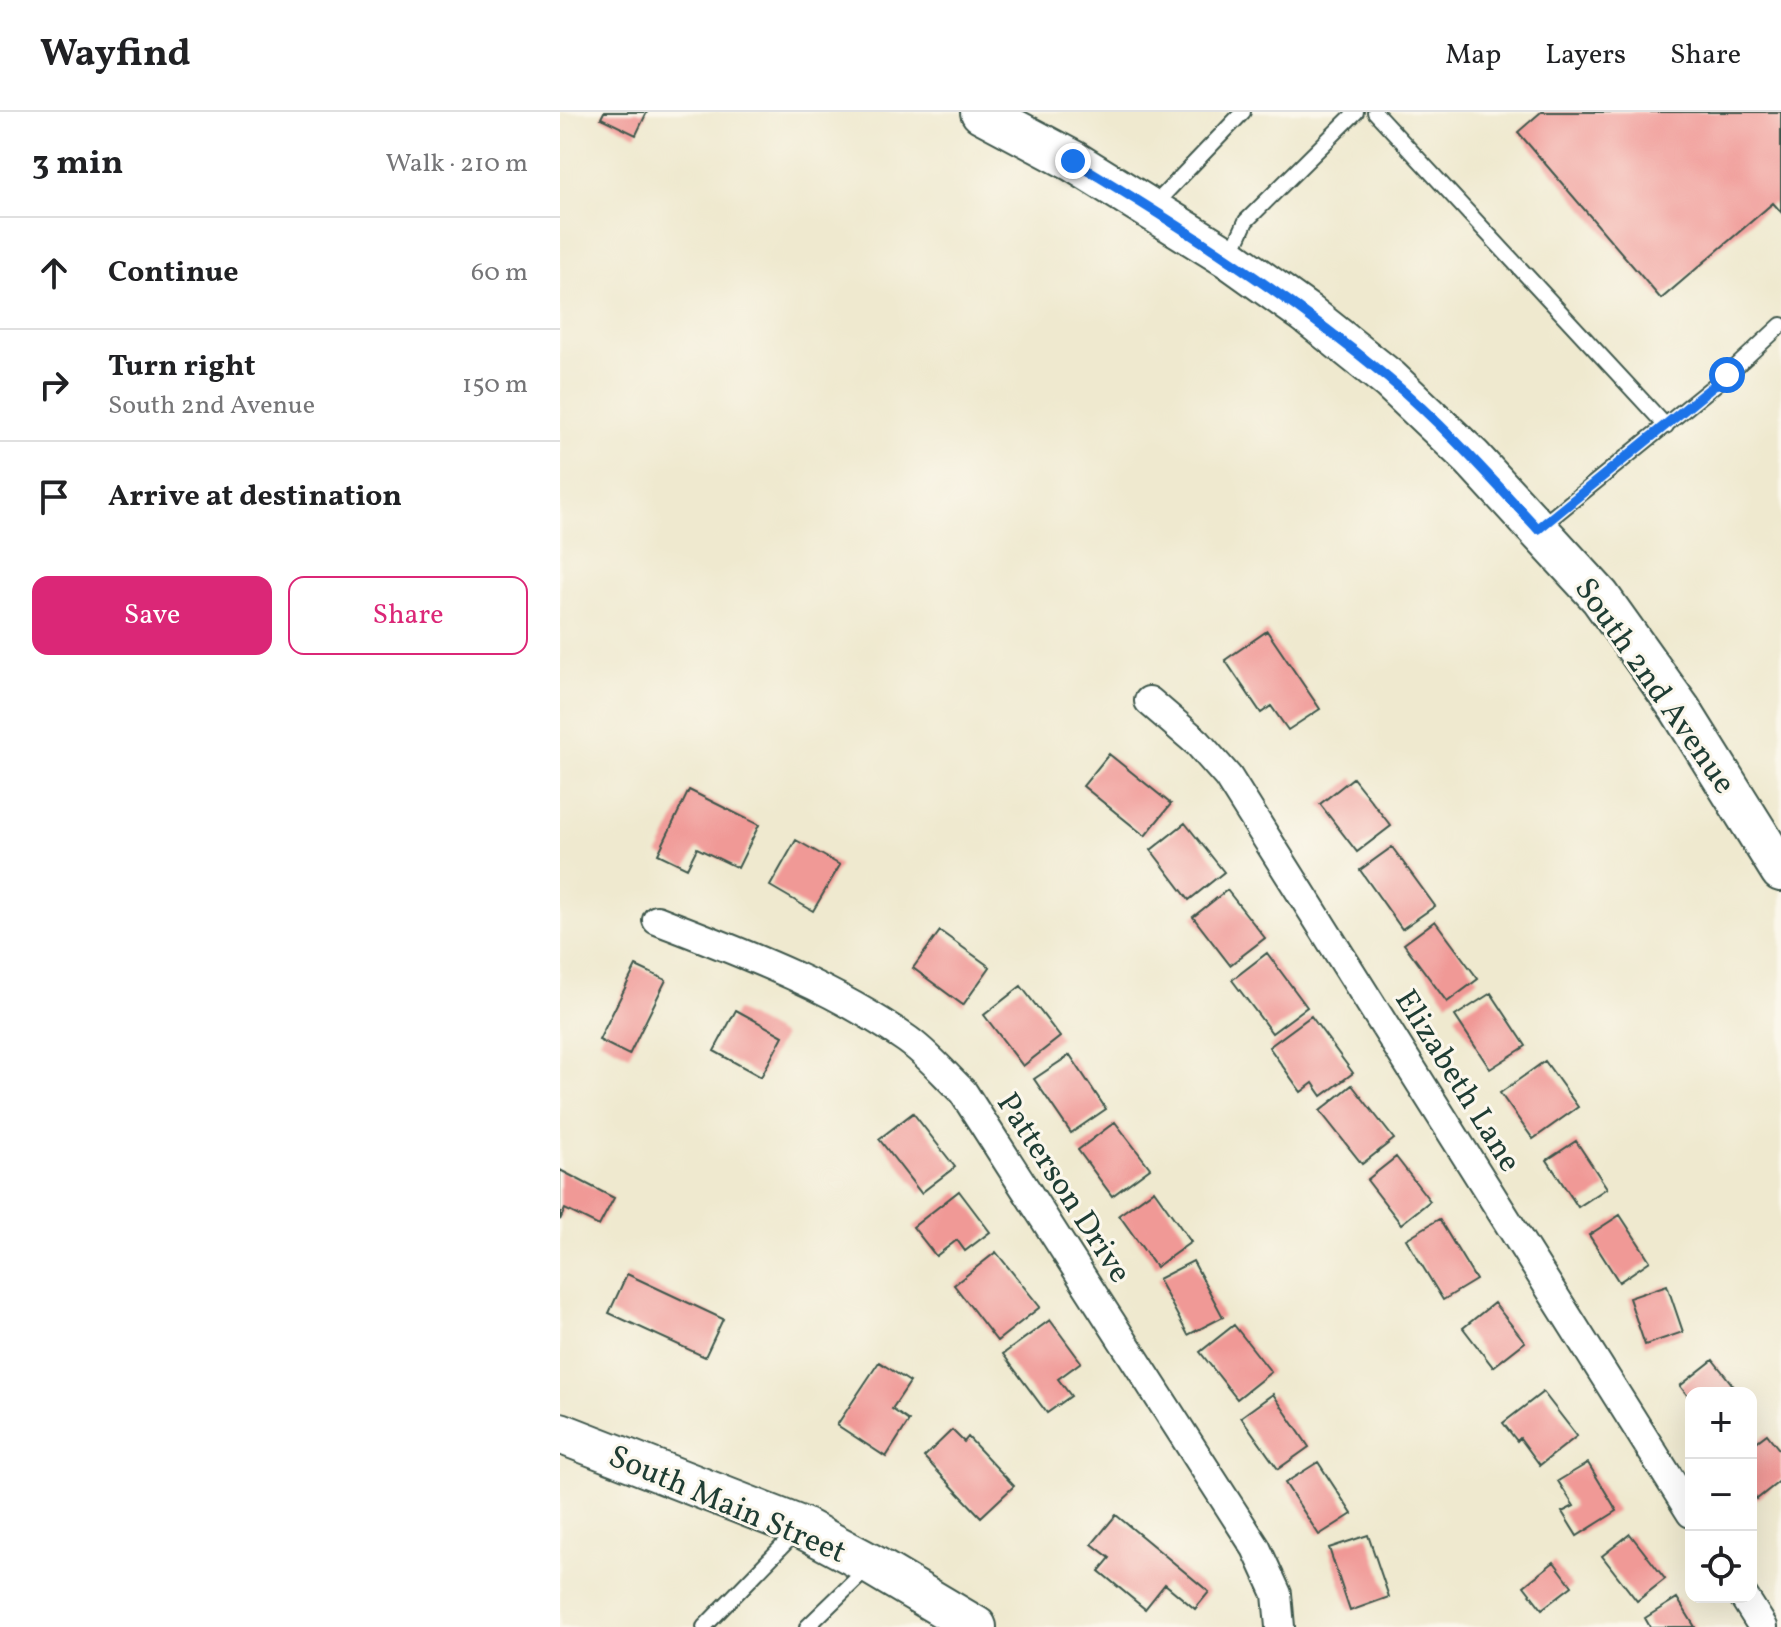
<!DOCTYPE html>
<meta charset="utf-8">
<style>
:root{--surface:#fff;--page:#f2f2f2;--text:#202124;--muted:#757577;--line:#e0e0e0;--accent:#db2777}
body{margin:0;font-family:Vollkorn,serif;background:var(--page);color:var(--text)}
.controls{position:absolute;right:24px;bottom:24px;display:grid;overflow:hidden;border-radius:16px;box-shadow:0 8px 32px #0002}
.controls button{width:72px;height:72px;display:grid;place-items:center;padding:0;border:0;border-bottom:2px solid var(--line);background:var(--surface);color:var(--text);font:40px sans-serif}
.stop{position:absolute;width:24px;height:24px;margin:-18px;border:6px solid #1a73e8;border-radius:50%;background:#fff}
.stop.end{background:#1a73e8;border-color:#fff;box-shadow:0 2px 8px #0008}
.list{margin:0;padding:0;list-style:none}
h2{display:flex;justify-content:space-between;align-items:center;height:104px;margin:0;padding:0 32px;font-size:34px}
h2 small{font-size:26px;font-weight:400;color:var(--muted)}
.list li{display:grid;grid-template-columns:52px 1fr auto;gap:24px;align-items:center;box-sizing:border-box;height:112px;padding:0 32px;border-top:2px solid var(--line)}
.list b{display:block;font-size:30px;white-space:nowrap}
.list p{margin:0;font-size:26px;white-space:nowrap;color:var(--muted)}
.list em{font-size:26px;font-style:normal;color:var(--muted)}
.actions{display:flex;gap:16px;padding:24px 32px}
.actions a{flex:1;padding:18px 0;border:2px solid var(--accent);border-radius:16px;text-align:center;font-size:28px;color:var(--accent)}
.actions .main{background:var(--accent);color:#fff}
.icon{flex:none;width:44px;height:44px;fill:none;stroke:currentColor;stroke-width:2;stroke-linecap:round;stroke-linejoin:round}
.map{position:relative;flex:none;width:1221px;height:1515px;overflow:hidden}
header{display:flex;align-items:center;gap:48px;box-sizing:border-box;height:112px;padding:0 40px;background:var(--surface);border-bottom:2px solid var(--line)}
header strong{font-size:38px}
nav{display:flex;gap:44px;margin-inline-start:auto;font-size:28px}
main{display:flex}
aside{flex:1;background:var(--surface)}
.map>svg:first-child{display:block}
.building{fill:#f09996}
.lines{fill:none;stroke-linecap:round;stroke-linejoin:round}
.lane-casing{stroke:#3e574b;stroke-width:18}
.street-casing{stroke:#3e574b;stroke-width:32}
.secondary-casing{stroke:#3e574b;stroke-width:44}
.lane{stroke:#fff;stroke-width:14}
.street{stroke:#fff;stroke-width:28}
.secondary{stroke:#fff;stroke-width:40}
.route{stroke:#1a73e8;stroke-width:10}
.labels{text-anchor:middle;stroke-width:6;stroke-linejoin:round;paint-order:stroke}
.street-label{font-size:32px;fill:#1f3d34;stroke:#fbf7ec}
</style>
<header>
<strong>Wayfind</strong>
<nav><a>Map</a><a>Layers</a><a>Share</a></nav>
</header>
<main>
<aside>
<h2>3 min<small>Walk · 210 m</small></h2>
<ul class="list">
<li><svg class="icon" aria-label="ahead" viewBox="0 0 24 24"><path d="M12 20V5M6 11l6-6 6 6"/></svg><div><b>Continue</b></div><em>60 m</em></li>
<li><svg class="icon" aria-label="right" viewBox="0 0 24 24"><path d="M7 20v-9h11M14 6l5 5-5 5"/></svg><div><b>Turn right</b><p>South 2nd Avenue</p></div><em>150 m</em></li>
<li><svg class="icon" aria-label="arrive" viewBox="0 0 24 24"><path d="M6 21V4h12l-3 4 3 4H6"/></svg><div><b>Arrive at destination</b></div></li>
</ul>
<div class="actions"><a class="main">Save</a><a>Share</a></div>
</aside>
<div class="map">
<svg width="1221" height="1515" viewBox="0 0 1221 1515">
<rect width="100%" height="100%" fill="#fbf7ec"/>
<filter id="ink" filterUnits="userSpaceOnUse"><feTurbulence type="fractalNoise" baseFrequency=".0125" numOctaves="2"/><feDisplacementMap in="SourceGraphic" scale="16" xChannelSelector="R" yChannelSelector="G"/><feConvolveMatrix kernelMatrix="1 2 1 2 8 2 1 2 1" color-interpolation-filters="sRGB"/></filter>
<filter id="wash" filterUnits="userSpaceOnUse"><feTurbulence type="fractalNoise" baseFrequency=".006" numOctaves="4" result="noise"/><feDisplacementMap in="SourceGraphic" scale="32" xChannelSelector="R" yChannelSelector="G"/><feGaussianBlur stdDeviation="1.8" result="paint"/><feColorMatrix in="noise" values="0 0 0 0 0 0 0 0 0 0 0 0 0 0 0 0 0 1.4 0 .05"/><feComposite in="paint" operator="in"/></filter>
<g filter="url(#wash)">
<rect width="100%" height="100%" fill="#efe9cf"/>
<g id="blocks">
<path class="building" d="M 44,0 L 87,0 L 76,23 L 41,6 Z
M 981,0 L 1221,0 L 1221,100 L 1213,91 L 1101,187 L 958,20 Z
M 707,519 L 760,597 L 728,618 L 711,594 L 701,601 L 665,548 Z
M 549,642 L 611,692 L 585,724 L 523,674 Z
M 793,666 L 831,714 L 797,740 L 760,692 Z
M 129,678 L 199,713 L 178,756 L 137,736 L 127,756 L 98,742 Z
M 625,711 L 664,760 L 629,788 L 591,738 Z
M 236,728 L 280,753 L 253,799 L 210,774 Z
M 832,735 L 875,794 L 842,817 L 800,758 Z
M 667,778 L 705,826 L 670,853 L 633,805 Z
M 875,809 L 918,867 L 887,890 L 844,832 Z
M 380,819 L 430,855 L 403,893 L 353,856 Z
M 707,841 L 747,895 L 712,921 L 672,868 Z
M 76,854 L 106,868 L 69,943 L 39,928 Z
M 461,874 L 500,925 L 463,954 L 424,903 Z
M 931,881 L 966,934 L 930,957 L 895,904 Z
M 176,898 L 223,924 L 201,965 L 154,939 Z
M 751,904 L 793,961 L 762,984 L 753,971 L 741,980 L 709,935 Z
M 510,943 L 546,997 L 511,1021 L 474,967 Z
M 985,949 L 1018,995 L 973,1027 L 940,981 Z
M 792,973 L 834,1027 L 802,1052 L 760,999 Z
M 353,1001 L 395,1055 L 361,1081 L 319,1027 Z
M 555,1010 L 590,1056 L 552,1084 L 518,1038 Z
M 1016,1029 L 1047,1076 L 1018,1095 L 987,1048 Z
M 836,1045 L 870,1089 L 841,1112 L 807,1068 Z
M 0,1058 L 54,1086 L 39,1114 L 5,1097 L 0,1108 Z
M 594,1078 L 631,1130 L 596,1155 L 559,1103 Z
M 399,1079 L 430,1120 L 405,1139 L 397,1128 L 376,1144 L 353,1115 Z
M 1060,1103 L 1090,1149 L 1059,1170 L 1029,1123 Z
M 879,1107 L 916,1168 L 883,1188 L 846,1127 Z
M 436,1140 L 480,1195 L 437,1229 L 394,1173 Z
M 633,1149 L 663,1205 L 628,1223 L 598,1167 Z
M 67,1162 L 163,1207 L 145,1245 L 49,1201 Z
M 1107,1173 L 1123,1220 L 1085,1233 L 1069,1186 Z
M 934,1191 L 965,1230 L 933,1255 L 903,1216 Z
M 490,1208 L 521,1250 L 498,1267 L 511,1284 L 487,1301 L 443,1242 Z
M 674,1213 L 711,1260 L 677,1287 L 640,1240 Z
M 1153,1248 L 1179,1281 L 1131,1281 L 1131,1288 L 1120,1274 Z
M 319,1250 L 350,1270 L 332,1297 L 349,1309 L 326,1345 L 277,1313 Z
M 983,1280 L 1017,1324 L 980,1353 L 960,1326 L 957,1329 L 943,1311 Z
M 713,1282 L 749,1335 L 718,1357 L 681,1305 Z
M 392,1318 L 404,1330 L 408,1325 L 454,1374 L 421,1405 L 364,1345 Z
M 1207,1322 L 1221,1340 L 1221,1368 L 1197,1387 L 1191,1380 L 1191,1334 Z
M 758,1350 L 792,1402 L 759,1423 L 725,1371 Z
M 1028,1351 L 1057,1399 L 1017,1424 L 1002,1400 L 1014,1394 L 998,1369 Z
M 556,1403 L 649,1480 L 635,1497 L 605,1472 L 585,1497 L 539,1459 L 550,1446 L 532,1432 Z
M 1070,1422 L 1105,1467 L 1077,1489 L 1042,1444 Z
M 808,1423 L 829,1485 L 790,1499 L 769,1436 Z
M 994,1450 L 1012,1474 L 982,1497 L 964,1474 Z
M 1117,1486 L 1135,1515 L 1090,1515 L 1085,1506 Z"/>
</g>
</g>
<g filter="url(#ink)">
<use href="#blocks" fill-opacity="0" stroke="#3e574b" stroke-width="2"/>
<g class="lines">
<g class="lane-casing">
<path id="lane" d="M 815,0 L 1106,314
M 592,95 L 683,0
M 671,142 L 686,109 L 796,0
M 979,416 L 1167,263 L 1221,213
M 144,1515 L 238,1418
M 247,1515 L 310,1454"/>
</g>
<g class="street-casing">
<path id="street" d="M 589,589 L 638,631 L 668,665 L 1131,1401
M 97,808 C 182,841 269,873 345,926 C 366,940 384,962 403,980 L 696,1436 L 717,1482 L 720,1515
M 1184,1485 L 1203,1515"/>
</g>
<g class="secondary-casing">
<path id="secondary" d="M 421,0 L 513,49 L 669,146 L 746,201 L 830,268 L 912,346 L 1040,485 L 1120,597 L 1221,759
M 0,1321 L 241,1415 L 312,1453 L 416,1515"/>
</g>
<use href="#lane" class="lane"/>
<use href="#street" class="street"/>
<use href="#secondary" class="secondary"/>
</g>
</g>
<g class="lines" filter="url(#ink)">
<path class="route" d="M 513,49 C 623,115 729,184 828,266 C 882,311 930,365 978,417 L 1167,263"/>
</g>
<g class="labels">
<g class="street-label">
<text transform="translate(1096 573) rotate(55)" y="11">South 2nd Avenue</text>
<text transform="translate(899 968) rotate(58)" y="11">Elizabeth Lane</text>
<text transform="translate(505 1075) rotate(57)" y="11">Patterson Drive</text>
<text transform="translate(168 1391) rotate(23)" y="11">South Main Street</text>
</g>
</g>
</svg>
<div class="controls">
<button>+</button>
<button>−</button>
<button><svg class="icon" aria-label="locate" viewBox="0 0 24 24"><circle cx="12" cy="12" r="6"/><path d="M12 2v4M12 18v4M2 12h4M18 12h4"/></svg></button>
</div>
<div class="stop" style="left:1167px;top:263px"></div>
<div class="stop end" style="left:513px;top:49px"></div>
</div>
</main>
